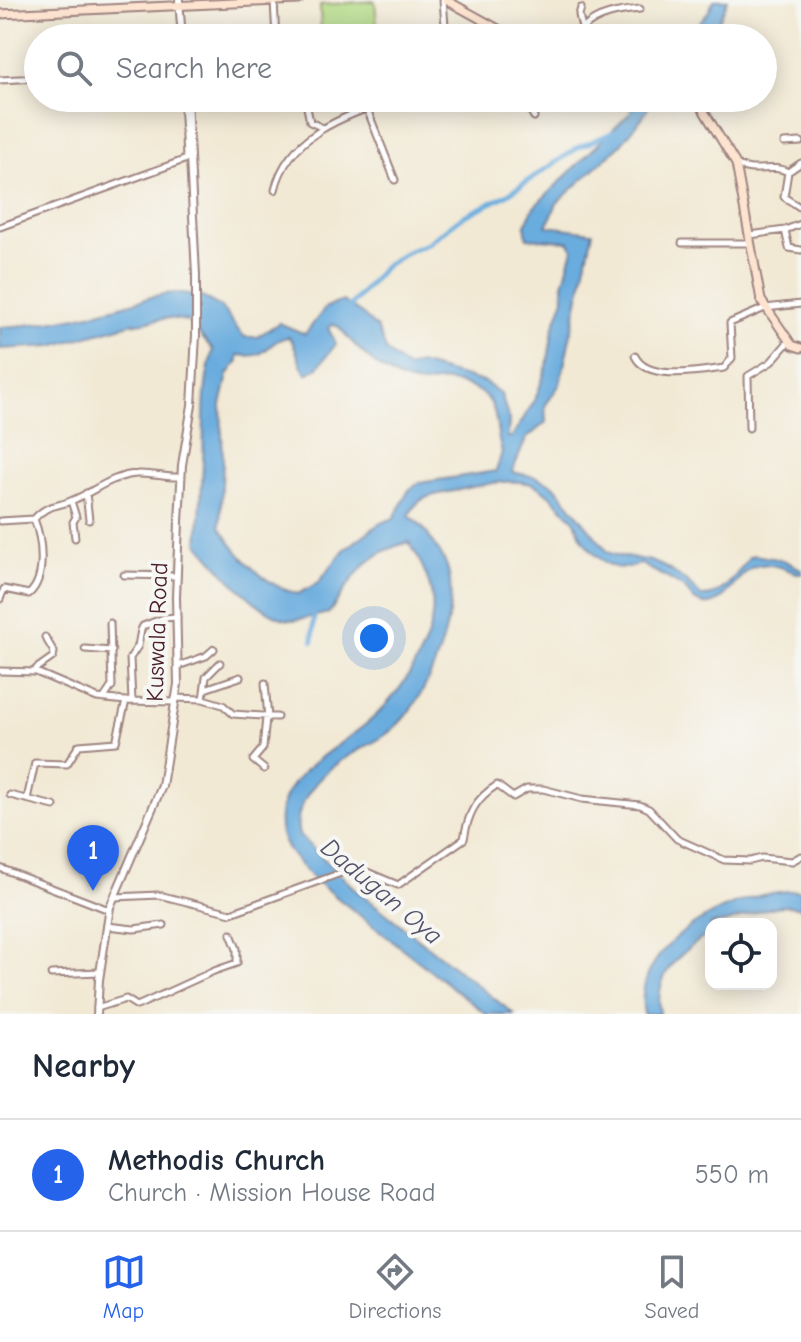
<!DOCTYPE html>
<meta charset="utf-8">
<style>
:root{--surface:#fff;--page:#f2f2f3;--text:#1f2937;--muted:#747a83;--line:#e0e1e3;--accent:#2563eb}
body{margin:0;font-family:"Comic Neue",sans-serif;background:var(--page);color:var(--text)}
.controls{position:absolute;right:24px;bottom:24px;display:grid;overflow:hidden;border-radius:16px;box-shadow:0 4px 20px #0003}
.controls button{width:72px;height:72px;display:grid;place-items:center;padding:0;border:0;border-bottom:2px solid var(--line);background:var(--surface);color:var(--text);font:40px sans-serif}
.you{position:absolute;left:374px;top:638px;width:28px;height:28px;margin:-20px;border:6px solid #fff;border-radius:50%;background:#1a73e8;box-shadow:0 0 0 12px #1a73e833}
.badge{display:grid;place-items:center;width:52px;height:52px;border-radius:50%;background:var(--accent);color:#fff;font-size:26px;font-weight:700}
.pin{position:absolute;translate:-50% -66px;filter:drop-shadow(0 2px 4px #0008)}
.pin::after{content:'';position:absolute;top:42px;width:28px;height:24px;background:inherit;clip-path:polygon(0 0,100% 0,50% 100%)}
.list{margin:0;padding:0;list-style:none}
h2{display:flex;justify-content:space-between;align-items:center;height:104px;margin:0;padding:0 32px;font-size:34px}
h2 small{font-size:26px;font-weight:400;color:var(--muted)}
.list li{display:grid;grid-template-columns:52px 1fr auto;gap:24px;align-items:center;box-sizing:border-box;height:112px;padding:0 32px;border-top:2px solid var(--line)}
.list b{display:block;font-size:30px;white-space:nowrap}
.list p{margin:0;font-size:26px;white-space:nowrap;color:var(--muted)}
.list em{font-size:26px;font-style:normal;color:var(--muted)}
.icon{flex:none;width:44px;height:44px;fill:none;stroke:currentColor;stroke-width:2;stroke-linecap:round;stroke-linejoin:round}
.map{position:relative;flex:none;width:801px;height:1014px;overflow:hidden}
.search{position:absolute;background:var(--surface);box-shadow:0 4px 20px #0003;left:24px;right:24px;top:24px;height:88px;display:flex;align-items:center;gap:20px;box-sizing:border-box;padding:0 28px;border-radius:44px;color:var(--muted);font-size:30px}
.sheet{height:216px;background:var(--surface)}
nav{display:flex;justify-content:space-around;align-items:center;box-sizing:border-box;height:112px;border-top:2px solid var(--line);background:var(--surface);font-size:22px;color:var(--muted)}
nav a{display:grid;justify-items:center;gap:4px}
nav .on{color:var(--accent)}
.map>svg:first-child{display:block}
.green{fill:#b1d983;stroke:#7e7c57;stroke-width:2}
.water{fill:#69acde;stroke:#5a6684;stroke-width:2;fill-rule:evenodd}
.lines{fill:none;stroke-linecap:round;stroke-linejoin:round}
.canal{stroke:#69acde;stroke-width:5}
.minor-casing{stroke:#9e8480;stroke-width:9}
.tertiary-casing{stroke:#9e8480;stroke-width:10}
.secondary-casing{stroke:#9e8480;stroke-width:11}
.minor{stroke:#fff;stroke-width:5}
.tertiary{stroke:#fff;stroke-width:6}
.secondary{stroke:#fde4d1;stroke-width:7}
.labels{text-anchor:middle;stroke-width:8;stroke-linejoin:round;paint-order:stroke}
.street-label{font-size:24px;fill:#4a1f2b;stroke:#f6f6f2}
.water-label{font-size:26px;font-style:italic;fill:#55506a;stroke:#f6f6f2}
</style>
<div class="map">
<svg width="801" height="1014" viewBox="0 0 801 1014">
<rect width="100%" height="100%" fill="#f6f6f2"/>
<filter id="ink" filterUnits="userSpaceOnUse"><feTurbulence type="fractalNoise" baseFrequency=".0125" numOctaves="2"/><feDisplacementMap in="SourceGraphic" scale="16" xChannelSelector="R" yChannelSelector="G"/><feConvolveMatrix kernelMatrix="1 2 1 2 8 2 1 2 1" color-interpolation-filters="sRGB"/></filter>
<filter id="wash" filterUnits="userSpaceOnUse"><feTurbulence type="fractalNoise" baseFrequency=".006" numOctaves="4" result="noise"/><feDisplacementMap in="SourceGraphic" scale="32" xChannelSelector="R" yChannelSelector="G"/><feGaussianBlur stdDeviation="1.8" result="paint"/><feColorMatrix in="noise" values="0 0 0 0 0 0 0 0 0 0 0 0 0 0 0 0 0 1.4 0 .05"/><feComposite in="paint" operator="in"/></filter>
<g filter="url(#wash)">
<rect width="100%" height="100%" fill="#f2e9d4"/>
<path class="green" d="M 375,1 L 378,38 L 321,38 L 320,5 Z"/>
<path class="water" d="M 714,0 L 728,0 L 716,28 L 710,29 L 705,38 L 686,38 L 709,11 Z
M 636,98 L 653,98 L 643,117 L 620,145 L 557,203 L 547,226 L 593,232 L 560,384 L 545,406 L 546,422 L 526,439 L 512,472 L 536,477 L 554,485 L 608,552 C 620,558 627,557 640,559 C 662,561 687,580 701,596 C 724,598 737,573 749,557 L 754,555 L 783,560 L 801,569 L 801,574 C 786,570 768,560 753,567 C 736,574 723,614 698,602 C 692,600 690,593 685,589 C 674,580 654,572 641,564 C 635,565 629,568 623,568 C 608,570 587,548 581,536 C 578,530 577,524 573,519 C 566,511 542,486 532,484 C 508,477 478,486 454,491 C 434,495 417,495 409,516 C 420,522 427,532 433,543 C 439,551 446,560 448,570 C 459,613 432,686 403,719 C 381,743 367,743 342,760 C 319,775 291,806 299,835 L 355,889 L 514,1014 L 486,1014 L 312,878 C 300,863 286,853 281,834 C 270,782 328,754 361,728 C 395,703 438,643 432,598 C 429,577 420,560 409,542 C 363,554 355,576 329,613 C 318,615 303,620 291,620 C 260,618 217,565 198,543 C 200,517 202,489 203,462 C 205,419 201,393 213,350 L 188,321 L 168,318 L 130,324 L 52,346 L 0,349 L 0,327 C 43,325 87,316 128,304 C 145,299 164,292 182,293 C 194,294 207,298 217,305 C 230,314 233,327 245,337 L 257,337 L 279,323 L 305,334 L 326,307 L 343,301 L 363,315 L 377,328 L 387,352 L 407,368 L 419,364 L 484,382 L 501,394 L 509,420 L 508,437 L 512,437 L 535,400 L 547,366 L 553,329 L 564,298 L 563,284 L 573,249 L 568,241 L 527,238 L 525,225 L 534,207 L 630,113 ZM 333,324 L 339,327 C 359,351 389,383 424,384 C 426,384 434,382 436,382 C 453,380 476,386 488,399 C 498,410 496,436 502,452 L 496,471 L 419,483 L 409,490 L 394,518 L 379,524 L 344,550 L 318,583 L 298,594 C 262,585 239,556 220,527 L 223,462 L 221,405 L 228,375 L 238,361 L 238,355 C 271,360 265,340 289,337 C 299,348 296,363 307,374 L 318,367 L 336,344 L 328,328 Z
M 801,891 L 801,908 C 770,899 741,924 711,924 L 711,932 C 679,955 654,971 660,1014 L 644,1014 C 629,941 741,888 801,891 Z"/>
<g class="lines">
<path class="canal" d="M 346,311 L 385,266 L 409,251 L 427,244 L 462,217 L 505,196 L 579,147 L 614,132
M 313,641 L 314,612"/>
</g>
</g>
<g filter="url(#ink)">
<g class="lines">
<g class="minor-casing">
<path id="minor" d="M 443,0 L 446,38
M 274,1 L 276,38
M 581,8 L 579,15 L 582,28
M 586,38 L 583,29 C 596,14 621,11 640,9
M 0,80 L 38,78
M 305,98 L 310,122 L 323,128
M 481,98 L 490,104
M 534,98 L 526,103 L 534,117
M 367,109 L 395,180
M 784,143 L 801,142
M 736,164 C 753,175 772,163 788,172 L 801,163
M 788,172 L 784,197 L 801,208
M 275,190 C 288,133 348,115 397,98
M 0,227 L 184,160 L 186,158 L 183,98
M 785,230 L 801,224
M 750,235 L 785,230 L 789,248 L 801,250
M 682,243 L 750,243
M 635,356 C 647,382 701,371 724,368 L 732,358 L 730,323 L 765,308 L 801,304
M 749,428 L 748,376 L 771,362 L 789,341
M 86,493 L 89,520
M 71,501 L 76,517 L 73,522 L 75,538
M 0,521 L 34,519 C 48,503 56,508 73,500 C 95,491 113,475 137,474 C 152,473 166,478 181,477
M 124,575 L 177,576
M 0,599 L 4,589 L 29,594 C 47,578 42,539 34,519
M 85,649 L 112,651
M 178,666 L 206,656 L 214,649
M 0,671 L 36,672 L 97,698 L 126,701 L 175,702
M 36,672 L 36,669 L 53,657 L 54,652 L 45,637
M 265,683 L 268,718
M 205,689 L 240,677
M 104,698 L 112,686 L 110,623
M 175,698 L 203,699 L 223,705 L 233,714 L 277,717
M 203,699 L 206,677 L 220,663
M 132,701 L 130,658 L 138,646 L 141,630 L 143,626 L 164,618 L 177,617
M 264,769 L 253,760 L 263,748 L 266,718
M 10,795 L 54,806
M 27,799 L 35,763 L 67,764 L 79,745 L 116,742 L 126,701
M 0,868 L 109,910
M 115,897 L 159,895 L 231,913 L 352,869 L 367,872 L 398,885 L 464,839 C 468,814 475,799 497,785 L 513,797 L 527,789 L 543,789 L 582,799 L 640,805 L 649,809 L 677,839 L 724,860 L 750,861 L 762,858 L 792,861 L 801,856
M 107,926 L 134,929 L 164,925
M 51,974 L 100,972
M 97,1008 L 126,999 L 137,1006 L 214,971 L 237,963 L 237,949 L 231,934"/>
</g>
<g class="tertiary-casing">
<path id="tertiary" d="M 179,0 L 182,38
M 97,1014 L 99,980 L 110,907 L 162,786 L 178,684 L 176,597 L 179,522 L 182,465 L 192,405 L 196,335 L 196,275 L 187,98"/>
</g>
<g class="secondary-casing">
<path id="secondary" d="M 446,0 L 504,32 L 520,38
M 0,14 L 299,0
M 696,98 L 736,164 L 761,300 L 792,345 L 801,348"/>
</g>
<use href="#minor" class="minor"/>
<use href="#tertiary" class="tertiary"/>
<use href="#secondary" class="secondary"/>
</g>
</g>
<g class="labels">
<g class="street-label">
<text transform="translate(157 632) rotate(-88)" y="8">Kuswala Road</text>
</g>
<g class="water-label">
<text transform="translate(382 891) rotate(40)" y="9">Dadugan Oya</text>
</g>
</g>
</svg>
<div class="controls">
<button><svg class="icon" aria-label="locate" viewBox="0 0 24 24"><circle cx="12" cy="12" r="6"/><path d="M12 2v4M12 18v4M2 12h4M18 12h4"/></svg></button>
</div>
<div class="you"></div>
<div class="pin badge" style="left:93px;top:891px">1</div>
<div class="search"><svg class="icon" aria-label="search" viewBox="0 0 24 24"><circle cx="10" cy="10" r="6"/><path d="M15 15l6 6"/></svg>Search here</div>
</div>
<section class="sheet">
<h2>Nearby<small></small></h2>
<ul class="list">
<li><span class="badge">1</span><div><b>Methodis Church</b><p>Church · Mission House Road</p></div><em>550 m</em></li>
</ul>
</section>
<nav>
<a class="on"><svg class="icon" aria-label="map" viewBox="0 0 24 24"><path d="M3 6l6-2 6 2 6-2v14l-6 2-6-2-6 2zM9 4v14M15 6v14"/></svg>Map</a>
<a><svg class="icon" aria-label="directions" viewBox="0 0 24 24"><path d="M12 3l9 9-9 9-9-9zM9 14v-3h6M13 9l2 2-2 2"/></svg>Directions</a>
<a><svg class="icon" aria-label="saved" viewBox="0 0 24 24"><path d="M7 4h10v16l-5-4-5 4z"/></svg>Saved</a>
</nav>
